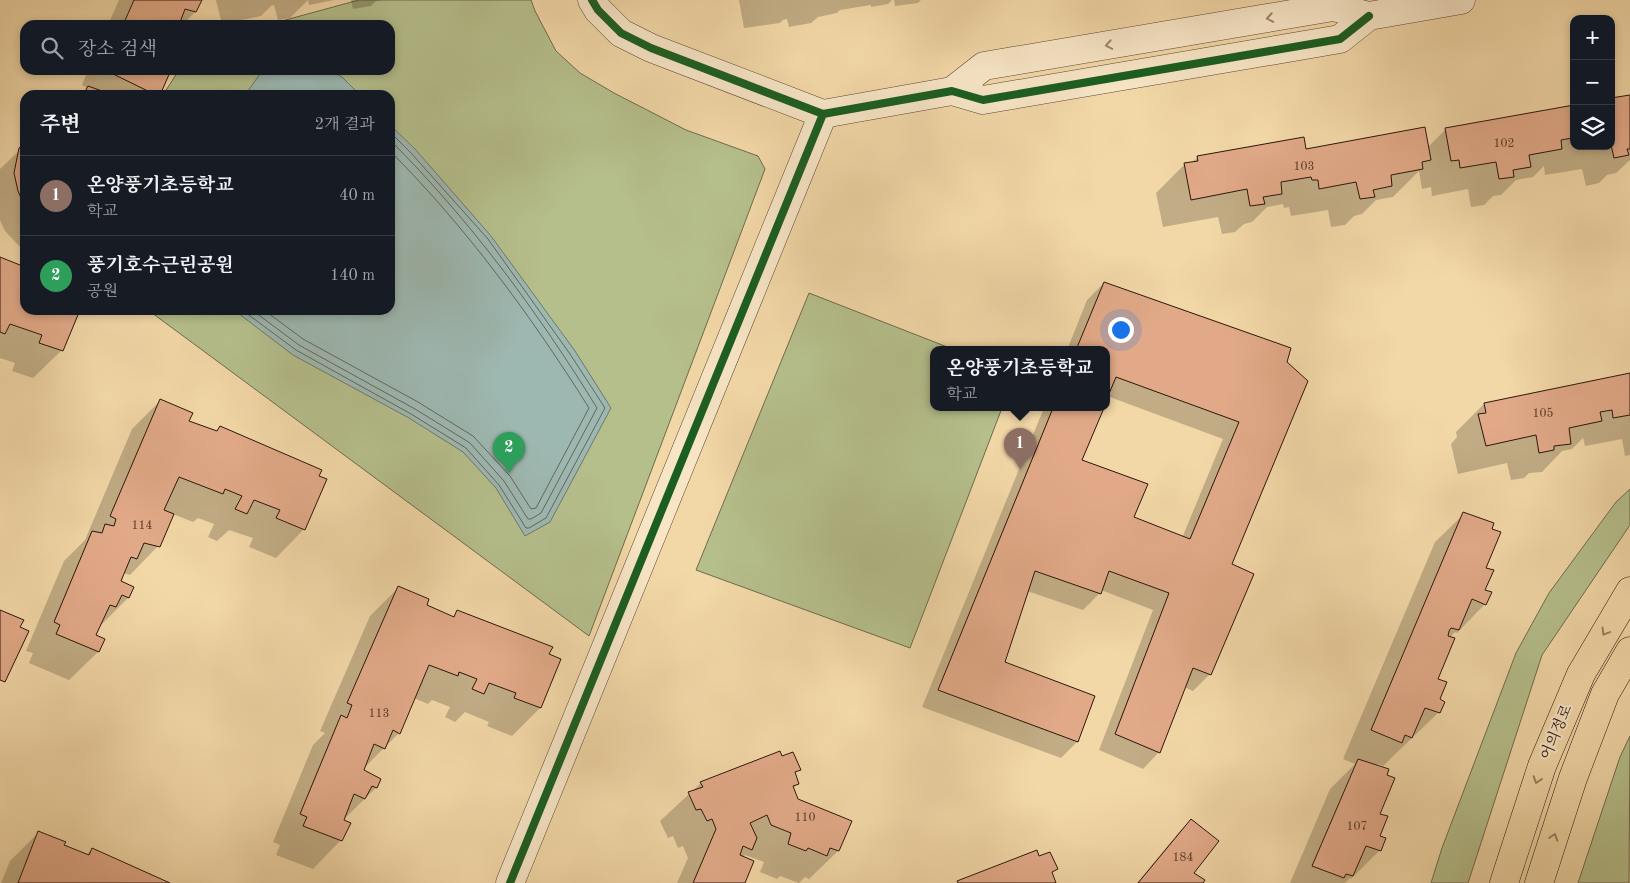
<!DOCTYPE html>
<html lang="ko">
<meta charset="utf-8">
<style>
:root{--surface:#171b24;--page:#242831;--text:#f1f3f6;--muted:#9ea1a6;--line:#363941;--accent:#c59692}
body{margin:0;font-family:"Old Standard TT","Noto Serif KR",serif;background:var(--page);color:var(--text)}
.controls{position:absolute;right:15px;top:15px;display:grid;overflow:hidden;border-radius:10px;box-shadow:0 2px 8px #0003}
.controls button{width:45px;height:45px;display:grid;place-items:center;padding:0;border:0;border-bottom:1px solid var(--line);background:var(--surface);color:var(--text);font:25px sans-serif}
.you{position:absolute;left:1120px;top:329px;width:18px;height:18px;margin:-12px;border:4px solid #fff;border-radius:50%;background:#1a73e8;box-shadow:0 0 0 8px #1a73e833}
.badge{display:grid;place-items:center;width:32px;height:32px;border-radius:50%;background:var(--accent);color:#fff;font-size:16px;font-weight:700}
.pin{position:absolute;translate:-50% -41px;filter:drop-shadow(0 1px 2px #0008)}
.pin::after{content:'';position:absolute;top:26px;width:18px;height:15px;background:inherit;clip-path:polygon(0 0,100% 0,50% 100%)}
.popup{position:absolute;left:930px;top:346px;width:180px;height:65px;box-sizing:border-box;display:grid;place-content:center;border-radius:10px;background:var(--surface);filter:drop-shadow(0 1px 4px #0005);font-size:16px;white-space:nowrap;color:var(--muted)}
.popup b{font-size:19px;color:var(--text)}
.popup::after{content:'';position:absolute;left:50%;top:100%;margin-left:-10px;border:10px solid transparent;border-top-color:var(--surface)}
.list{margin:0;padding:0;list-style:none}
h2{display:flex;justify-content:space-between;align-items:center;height:65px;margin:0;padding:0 20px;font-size:21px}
h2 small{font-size:16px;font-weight:400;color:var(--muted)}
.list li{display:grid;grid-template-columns:32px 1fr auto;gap:15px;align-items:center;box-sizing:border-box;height:80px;padding:0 20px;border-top:1px solid var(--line)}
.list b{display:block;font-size:19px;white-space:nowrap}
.list p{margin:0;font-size:16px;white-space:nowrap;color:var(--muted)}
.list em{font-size:16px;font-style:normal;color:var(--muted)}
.icon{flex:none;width:28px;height:28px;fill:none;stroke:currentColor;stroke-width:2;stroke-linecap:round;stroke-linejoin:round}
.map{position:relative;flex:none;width:1630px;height:883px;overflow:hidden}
.search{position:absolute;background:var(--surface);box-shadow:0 2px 8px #0003;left:20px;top:20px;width:375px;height:55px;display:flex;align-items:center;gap:12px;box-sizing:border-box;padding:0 18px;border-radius:15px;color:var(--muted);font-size:19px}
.panel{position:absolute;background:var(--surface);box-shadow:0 2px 8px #0003;left:20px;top:90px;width:375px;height:225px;border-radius:15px}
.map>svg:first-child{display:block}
.green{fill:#b5bf8c;stroke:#706a4c}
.water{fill:#9db8b1;stroke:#70776f}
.shadow{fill:#0003}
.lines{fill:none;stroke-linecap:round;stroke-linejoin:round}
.shore{stroke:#64665e;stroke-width:1}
.building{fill:#e1a988;stroke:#2c150c}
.minor-casing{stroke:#5e4633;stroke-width:29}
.major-casing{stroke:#2c150c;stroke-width:29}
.minor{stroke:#f7e5c6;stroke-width:28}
.major{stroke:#f2d7a7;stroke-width:28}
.cycleway-casing{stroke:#f7e5c6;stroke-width:11}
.cycleway{stroke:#1b5e20;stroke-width:8}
.oneway{stroke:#9c8772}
.oneway2{stroke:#998061}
.labels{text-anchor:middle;stroke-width:4.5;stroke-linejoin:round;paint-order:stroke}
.number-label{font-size:12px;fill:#593a2b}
.street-label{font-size:15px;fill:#2c150c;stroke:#f7e5c6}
</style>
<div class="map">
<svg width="1630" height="883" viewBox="0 0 1630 883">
<rect width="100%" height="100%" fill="#f2d7a7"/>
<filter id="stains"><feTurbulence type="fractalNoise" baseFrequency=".004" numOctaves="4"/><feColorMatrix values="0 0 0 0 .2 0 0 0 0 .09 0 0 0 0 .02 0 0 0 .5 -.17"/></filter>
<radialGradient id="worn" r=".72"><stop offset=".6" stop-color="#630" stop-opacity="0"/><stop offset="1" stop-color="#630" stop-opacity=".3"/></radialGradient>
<path class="green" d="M 359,0 L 531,0 L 535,11 L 556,51 L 580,73 L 614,93 L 686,130 L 758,156 L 765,169 L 589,636 L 148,310 L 390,310 L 390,95 L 163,95 L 179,70 L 390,70 L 390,25 L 267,25 Z
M 809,293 L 955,350 L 934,350 L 934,408 L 1002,408 L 910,648 L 696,570 Z
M 1630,489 L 1630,525 L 1542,655 L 1468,883 L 1431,883 L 1442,848 L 1516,653 L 1549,593 L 1616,502 Z
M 1630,736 L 1629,883 L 1578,883 L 1620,757 Z"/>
<path class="water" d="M 289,70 L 329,70 L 342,77 L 360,95 L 245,95 L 260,74 Z
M 390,125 L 415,149 L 491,236 L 575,351 L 611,408 L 550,522 L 525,536 L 496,488 L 463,452 L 409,418 L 293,355 L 234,310 L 390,310 Z"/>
<path class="shadow" d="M 119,0 L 200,0 L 195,12 L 182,25 L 108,25 Z
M 216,0 L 334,0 L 309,5 L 308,0 L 290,18 L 278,20 L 274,5 L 271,6 L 261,16 L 222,24 Z
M 351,0 L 382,0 L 376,1 L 371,6 L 353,9 Z
M 739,0 L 892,0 L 888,4 L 871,7 L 871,5 L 840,10 L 837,13 L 818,17 L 811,23 L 789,27 L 787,19 L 783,20 L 780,23 L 744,28 Z
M 894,0 L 921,0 L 918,3 L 895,6 Z
M 88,70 L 170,70 L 159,95 L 81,95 L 87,88 L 82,85 Z
M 1630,96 L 1630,160 L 1616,173 L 1607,175 L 1599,183 L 1586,186 L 1582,169 L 1545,175 L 1544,166 L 1533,177 L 1516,180 L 1501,195 L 1493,196 L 1484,205 L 1471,207 L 1468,189 L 1432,196 L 1431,187 L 1422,189 L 1419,171 L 1393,197 L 1376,200 L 1362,214 L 1354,216 L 1345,225 L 1331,227 L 1328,210 L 1291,216 L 1289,207 L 1284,208 L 1283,204 L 1267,207 L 1252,222 L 1244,224 L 1235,232 L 1222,234 L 1218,217 L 1163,227 L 1156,193 L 1185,164 L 1191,163 L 1198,157 L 1305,150 L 1427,148 L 1446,129 L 1574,107 L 1574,146 L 1611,146 L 1611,100 Z
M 25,145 L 25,250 L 21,248 L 5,231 L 0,220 L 0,169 Z
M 0,258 L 25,268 L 25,310 L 79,310 L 62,350 L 33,378 L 12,371 L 15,363 L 0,358 Z
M 1104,283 L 1289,349 L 1230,565 L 1210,674 L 1193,691 L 1184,687 L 1159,752 L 1143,769 L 1099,750 L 1153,610 L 1101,590 L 1100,593 L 1083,610 L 1027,591 L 1003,663 L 1093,697 L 1077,742 L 1061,758 L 922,707 L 1044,408 L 1102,408 L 1080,461 L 1133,518 L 1182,538 L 1223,439 L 1107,396 L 1106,350 L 1067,350 L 1087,300 Z
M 1630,374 L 1630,455 L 1625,456 L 1622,439 L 1585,446 L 1583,438 L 1572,449 L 1562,451 L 1542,472 L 1529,473 L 1524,478 L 1511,480 L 1507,463 L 1458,474 L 1451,444 L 1457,437 L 1456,432 L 1484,404 Z
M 160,401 L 187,422 L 215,432 L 220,427 L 318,477 L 304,529 L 276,558 L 249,547 L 253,538 L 229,530 L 217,541 L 208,537 L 214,524 L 198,518 L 193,522 L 173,514 L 158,546 L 130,575 L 123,573 L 119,581 L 128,598 L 100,626 L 95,636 L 103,640 L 98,652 L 69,680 L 29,663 L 33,653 L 26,651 L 64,561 L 85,540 L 132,429 Z
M 1464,514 L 1484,568 L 1485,604 L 1457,633 L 1455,632 L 1449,638 L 1436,679 L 1439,712 L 1383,766 L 1379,764 L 1377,766 L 1380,850 L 1351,879 L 1350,878 L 1345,883 L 1290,883 L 1330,789 L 1355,764 L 1343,759 L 1435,542 Z
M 398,588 L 425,606 L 452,617 L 458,612 L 547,655 L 540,708 L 512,736 L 487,726 L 489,722 L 465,712 L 455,722 L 445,717 L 450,707 L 432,700 L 428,704 L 414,698 L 399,733 L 363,769 L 380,780 L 376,788 L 342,821 L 341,840 L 313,869 L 276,855 L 280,845 L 273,842 L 313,745 L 325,733 L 320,731 L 370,616 Z
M 781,757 L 799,769 L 794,774 L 797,784 L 793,789 L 797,800 L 838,851 L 809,879 L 805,877 L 799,883 L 780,876 L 777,879 L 760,872 L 764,862 L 745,855 L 743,857 L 743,883 L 677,883 L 688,858 L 683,846 L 678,848 L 673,836 L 668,838 L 660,821 L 701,783 Z
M 1191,820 L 1192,873 L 1201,883 L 1137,883 L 1179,832 Z
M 39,832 L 62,846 L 86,855 L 92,849 L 167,883 L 1,883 L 10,861 Z"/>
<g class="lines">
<path class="shore" d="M 242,310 L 296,350 L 411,414 L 466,448 L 499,485 L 526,528 L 529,528 L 546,518 L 605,408 L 570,354 L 488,239 L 411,153 L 390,132
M 252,310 L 299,345 L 415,409 L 470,443 L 504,481 L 528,519 L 531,519 L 541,513 L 597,408 C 538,312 470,220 390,140
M 264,310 L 303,339 L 418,402 L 473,436 L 510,476 L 531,509 L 536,508 L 589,408 C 532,317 466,227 390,151"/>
</g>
<path class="building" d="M 134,0 L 202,0 L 196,12 L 185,9 L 179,25 L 123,25 Z
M 111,70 L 171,70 L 160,95 L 156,95 L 109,72 Z
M 88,86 L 113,95 L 83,95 Z
M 1630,95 L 1630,149 L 1627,149 L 1629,155 L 1614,158 L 1611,145 L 1611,98 Z
M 1574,105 L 1574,146 L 1580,146 L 1574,147 L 1572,138 L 1561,140 L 1562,149 L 1529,155 L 1531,167 L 1513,170 L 1514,177 L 1499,179 L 1496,162 L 1460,168 L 1459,160 L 1451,161 L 1445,128 Z
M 1425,127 L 1431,160 L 1422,162 L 1423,169 L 1391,175 L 1392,186 L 1373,190 L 1375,197 L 1360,199 L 1356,182 L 1319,189 L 1318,180 L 1312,180 L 1311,177 L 1281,182 L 1282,194 L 1263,197 L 1265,204 L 1250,206 L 1247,189 L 1191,200 L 1184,163 L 1198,161 L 1197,156 L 1304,137 L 1306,149 Z
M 25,143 L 25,207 L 18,191 L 14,173 L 19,148 Z
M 0,257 L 25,267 L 25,310 L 80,310 L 63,351 L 39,343 L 42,335 L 10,324 L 5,334 L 0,332 Z
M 1104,282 L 1291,348 L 1287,362 L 1308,381 L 1232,564 L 1254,574 L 1211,675 L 1193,668 L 1160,753 L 1115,734 L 1169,593 L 1109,571 L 1101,594 L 1035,571 L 1005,662 L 1095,696 L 1078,742 L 938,690 L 1053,408 L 1104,408 L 1082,460 L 1148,484 L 1134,517 L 1190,539 L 1239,422 L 1116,377 L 1106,401 L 1106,350 L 1076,350 Z
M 1630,373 L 1630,415 L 1613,418 L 1612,410 L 1600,412 L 1602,421 L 1569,428 L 1571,444 L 1554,446 L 1554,450 L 1539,453 L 1536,435 L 1486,446 L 1478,414 L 1486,413 L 1484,403 Z
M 160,399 L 193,413 L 189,421 L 217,431 L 220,426 L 322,470 L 319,476 L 327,479 L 305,530 L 276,518 L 280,510 L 254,500 L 247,514 L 235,509 L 242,496 L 225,489 L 223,494 L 179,477 L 164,510 L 174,514 L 160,547 L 144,543 L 137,559 L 131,557 L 121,581 L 134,587 L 129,598 L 122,595 L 116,607 L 110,605 L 96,635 L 105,639 L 99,652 L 56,634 L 60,625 L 54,622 L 92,531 L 102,533 L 105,524 L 114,526 L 116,519 L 110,516 Z
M 1463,512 L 1494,523 L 1492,529 L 1501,532 L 1486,568 L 1494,570 L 1485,590 L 1492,592 L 1486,605 L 1472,599 L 1459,630 L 1451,628 L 1449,631 L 1448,636 L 1455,638 L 1438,679 L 1447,682 L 1440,699 L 1445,702 L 1440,713 L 1425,708 L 1412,738 L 1405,735 L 1402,743 L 1371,730 Z
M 398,586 L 429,599 L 427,605 L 454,617 L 457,610 L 553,647 L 549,654 L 561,659 L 541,708 L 514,698 L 516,693 L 489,683 L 484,694 L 472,689 L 477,679 L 459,672 L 458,676 L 429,665 L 400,734 L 393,730 L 385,749 L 374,744 L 364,770 L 381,779 L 377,788 L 372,786 L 365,799 L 354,794 L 344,820 L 351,823 L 342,841 L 303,826 L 307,817 L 300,814 L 341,715 L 347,718 L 352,705 L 347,703 Z
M 0,610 L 24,620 L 20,627 L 29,631 L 5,682 L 0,680 Z
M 780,751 L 782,756 L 793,752 L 801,770 L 795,772 L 799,784 L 793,786 L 798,799 L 852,821 L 839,851 L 830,848 L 827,856 L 808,848 L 806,851 L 788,844 L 791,833 L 771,825 L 767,815 L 750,823 L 757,838 L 752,850 L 743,846 L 740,855 L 754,861 L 745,883 L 693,883 L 716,829 L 712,819 L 707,821 L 701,809 L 696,810 L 688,792 L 703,787 L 700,782 Z
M 1358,759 L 1389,769 L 1387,775 L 1395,778 L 1380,814 L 1388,816 L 1380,836 L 1386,838 L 1381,851 L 1366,846 L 1353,876 L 1346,874 L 1344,878 L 1312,866 Z
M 1191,819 L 1219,841 L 1194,873 L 1205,880 L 1203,883 L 1138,883 Z
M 38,831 L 66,842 L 64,845 L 89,855 L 92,848 L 170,883 L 18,883 Z
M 1037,850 L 1039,856 L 1050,852 L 1058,869 L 1052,872 L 1056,883 L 958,883 L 957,881 Z"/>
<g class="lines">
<g class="minor-casing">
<path id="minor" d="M 592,0 L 598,10 L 621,33 L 651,48 L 823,114 L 952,91 L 983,100 L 1340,39 L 1369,16
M 952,91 L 984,66 L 1333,7 L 1369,16 L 1461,0
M 510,883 L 823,114"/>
</g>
<g class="major-casing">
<path id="major" d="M 1504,883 L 1542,766 L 1581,674 L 1630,591
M 1539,883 L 1573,778 L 1605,694 L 1630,651"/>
</g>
<use href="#minor" class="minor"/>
<use href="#major" class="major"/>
<g class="cycleway-casing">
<path id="cycleway" d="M 592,0 L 598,10 L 621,33 L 651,48 L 823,114 L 952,91 L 983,100 L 1340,39 L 1369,16
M 510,883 L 823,114"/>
</g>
<use href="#cycleway" class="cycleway"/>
</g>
<defs><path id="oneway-chevron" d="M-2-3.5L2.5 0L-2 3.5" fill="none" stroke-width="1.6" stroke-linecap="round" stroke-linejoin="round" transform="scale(1.25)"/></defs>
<g class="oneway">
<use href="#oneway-chevron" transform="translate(1270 18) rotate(170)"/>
<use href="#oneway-chevron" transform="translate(1109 45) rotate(170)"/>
</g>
<g class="oneway2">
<use href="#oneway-chevron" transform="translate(1605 632) rotate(121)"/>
<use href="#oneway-chevron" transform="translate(1537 780) rotate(108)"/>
<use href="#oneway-chevron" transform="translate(1554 837) rotate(-72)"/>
</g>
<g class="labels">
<g class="number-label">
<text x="1504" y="147">102</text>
<text x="1304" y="170">103</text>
<text x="1543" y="417">105</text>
<text x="142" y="529">114</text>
<text x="379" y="717">113</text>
<text x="805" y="821">110</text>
<text x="1357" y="830">107</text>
<text x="1183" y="861">184</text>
</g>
<g class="street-label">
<text transform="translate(1556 732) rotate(-67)" y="5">어의정로</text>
</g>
</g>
<rect width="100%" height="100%" filter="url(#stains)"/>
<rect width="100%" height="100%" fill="url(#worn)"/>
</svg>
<div class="controls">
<button>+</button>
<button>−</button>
<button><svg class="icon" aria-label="layers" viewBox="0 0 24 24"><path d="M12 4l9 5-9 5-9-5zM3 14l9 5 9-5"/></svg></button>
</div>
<div class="you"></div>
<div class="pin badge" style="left:1020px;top:469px;background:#8d6e63">1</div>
<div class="popup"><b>온양풍기초등학교</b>학교</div>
<div class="pin badge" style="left:509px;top:473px;background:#2e9e5b">2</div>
<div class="search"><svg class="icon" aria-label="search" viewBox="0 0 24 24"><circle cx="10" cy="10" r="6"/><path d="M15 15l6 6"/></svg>장소 검색</div>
<section class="panel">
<h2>주변<small>2개 결과</small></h2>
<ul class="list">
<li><span class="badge" style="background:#8d6e63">1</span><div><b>온양풍기초등학교</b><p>학교</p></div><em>40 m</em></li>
<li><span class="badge" style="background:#2e9e5b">2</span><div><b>풍기호수근린공원</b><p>공원</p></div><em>140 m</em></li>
</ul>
</section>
</div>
